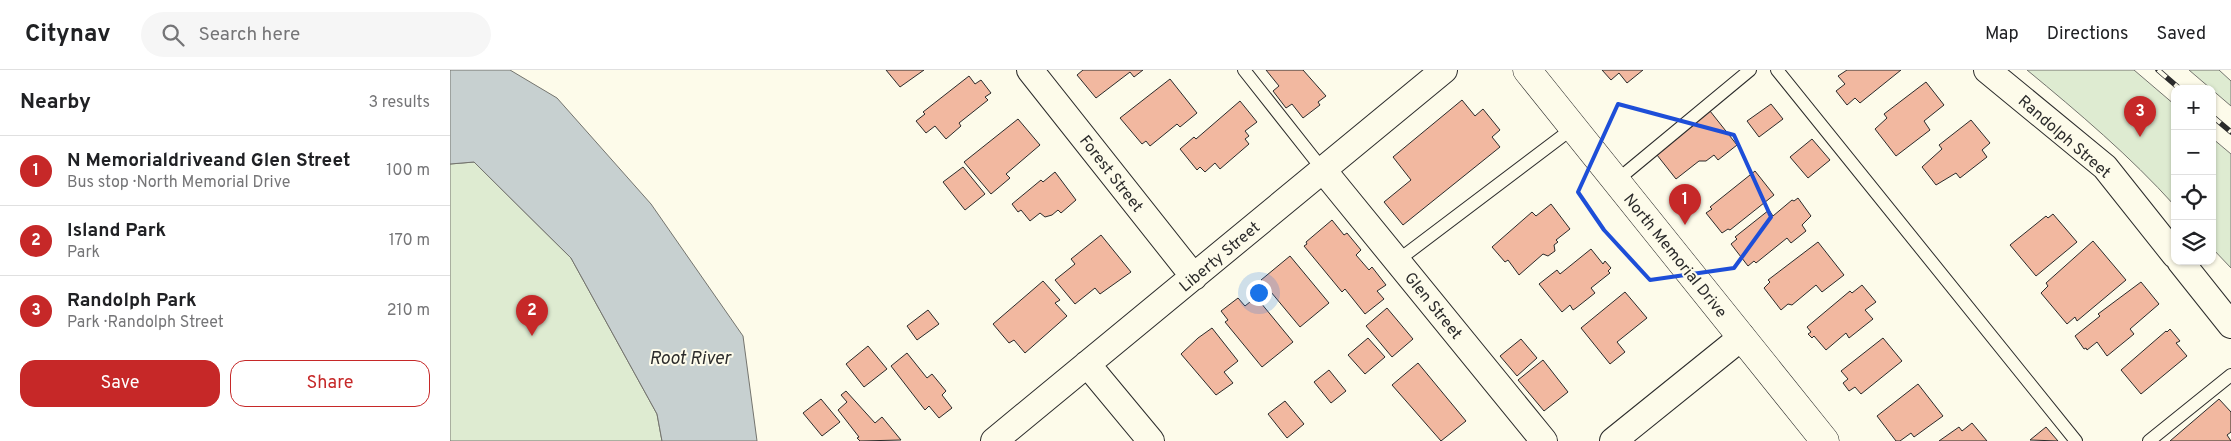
<!DOCTYPE html>
<meta charset="utf-8">
<style>
:root{--surface:#fff;--page:#f6f6f6;--text:#202124;--muted:#757577;--line:#e0e0e0;--accent:#c62828}
body{margin:0;font-family:Overpass,sans-serif;background:var(--page);color:var(--text)}
.controls{position:absolute;right:15px;top:15px;display:grid;overflow:hidden;border-radius:10px;box-shadow:0 1px 4px #0004}
.controls button{width:45px;height:45px;display:grid;place-items:center;padding:0;border:0;border-bottom:1px solid var(--line);background:var(--surface);color:var(--text);font:25px sans-serif}
.you{position:absolute;left:808px;top:222px;width:18px;height:18px;margin:-12px;border:4px solid #fff;border-radius:50%;background:#1a73e8;box-shadow:0 0 0 8px #1a73e833}
.badge{display:grid;place-items:center;width:32px;height:32px;border-radius:50%;background:var(--accent);color:#fff;font-size:16px;font-weight:700}
.pin{position:absolute;translate:-50% -41px;filter:drop-shadow(0 1px 2px #0008)}
.pin::after{content:'';position:absolute;top:26px;width:18px;height:15px;background:inherit;clip-path:polygon(0 0,100% 0,50% 100%)}
.list{margin:0;padding:0;list-style:none}
h2{display:flex;justify-content:space-between;align-items:center;height:65px;margin:0;padding:0 20px;font-size:21px}
h2 small{font-size:16px;font-weight:400;color:var(--muted)}
.list li{display:grid;grid-template-columns:32px 1fr auto;gap:15px;align-items:center;box-sizing:border-box;height:70px;padding:0 20px;border-top:1px solid var(--line)}
.list b{display:block;font-size:19px;white-space:nowrap}
.list p{margin:0;font-size:16px;white-space:nowrap;color:var(--muted)}
.list em{font-size:16px;font-style:normal;color:var(--muted)}
.actions{display:flex;gap:10px;padding:15px 20px}
.actions a{flex:1;padding:11px 0;border:1px solid var(--accent);border-radius:15px;text-align:center;font-size:18px;color:var(--accent)}
.actions .main{background:var(--accent);color:#fff}
.icon{flex:none;width:28px;height:28px;fill:none;stroke:currentColor;stroke-width:2;stroke-linecap:round;stroke-linejoin:round}
.map{position:relative;flex:none;width:1781px;height:371px;overflow:hidden}
header{display:flex;align-items:center;gap:30px;box-sizing:border-box;height:70px;padding:0 25px;background:var(--surface);border-bottom:1px solid var(--line)}
header strong{font-size:24px}
nav{display:flex;gap:28px;margin-inline-start:auto;font-size:18px}
.search{width:350px;height:45px;background:var(--page);display:flex;align-items:center;gap:12px;box-sizing:border-box;padding:0 18px;border-radius:28px;color:var(--muted);font-size:19px}
main{display:flex}
aside{flex:1;background:var(--surface)}
.map>svg:first-child{display:block}
.green{fill:#deebd1;stroke:#74746e}
.water{fill:#c7d0d0;stroke:#74746e}
.building{fill:#f2b8a0;stroke:#2b2b2b}
.lines{fill:none;stroke-linecap:round;stroke-linejoin:round}
.service-casing{stroke:#2b2b2b;stroke-width:14}
.minor-casing{stroke:#2b2b2b;stroke-width:28}
.secondary-casing{stroke:#2b2b2b;stroke-width:29}
.service{stroke:#fdfbea;stroke-width:12}
.minor{stroke:#fdfbea;stroke-width:26}
.secondary{stroke:#fdfbea;stroke-width:28}
.rail-casing{stroke:#2b2b2b;stroke-width:5.5}
.rail{stroke:#fdfbea;stroke-width:4;stroke-dasharray:11;stroke-linecap:butt}
.marked{fill:none;stroke:#1d4ed8;stroke-width:4;stroke-linejoin:round}
.labels{text-anchor:middle;stroke-width:4;stroke-linejoin:round;paint-order:stroke}
.street-label{font-size:16px;fill:#2b2b2b;stroke:#fdfbea}
.water-label{font-size:18px;font-style:italic;fill:#2b2b2b;stroke:#fdfbea}
</style>
<header>
<strong>Citynav</strong>
<div class="search"><svg class="icon" aria-label="search" viewBox="0 0 24 24"><circle cx="10" cy="10" r="6"/><path d="M15 15l6 6"/></svg>Search here</div>
<nav><a>Map</a><a>Directions</a><a>Saved</a></nav>
</header>
<main>
<aside>
<h2>Nearby<small>3 results</small></h2>
<ul class="list">
<li><span class="badge">1</span><div><b>N Memorialdriveand Glen Street</b><p>Bus stop · North Memorial Drive</p></div><em>100 m</em></li>
<li><span class="badge">2</span><div><b>Island Park</b><p>Park</p></div><em>170 m</em></li>
<li><span class="badge">3</span><div><b>Randolph Park</b><p>Park · Randolph Street</p></div><em>210 m</em></li>
</ul>
<div class="actions"><a class="main">Save</a><a>Share</a></div>
</aside>
<div class="map">
<svg width="1781" height="371" viewBox="0 0 1781 371">
<rect width="100%" height="100%" fill="#fdfbea"/>
<path class="green" d="M 1577,0 L 1684,0 L 1725,35 L 1725,136 C 1680,86 1629,43 1577,0 Z
M 1739,0 L 1769,0 L 1781,11 L 1781,36 Z
M 1762,68 L 1781,84 L 1781,198 L 1762,178 Z
M 24,92 L 121,188 L 207,344 L 212,371 L 0,371 L 0,94 Z"/>
<path class="water" d="M 0,0 L 60,0 L 107,28 L 201,134 L 293,266 L 307,371 L 212,371 L 207,344 L 121,188 L 24,92 L 0,94 Z"/>
<path class="building" d="M 436,0 L 474,0 L 450,17 Z
M 633,0 L 693,0 L 684,7 L 680,2 L 646,28 L 627,5 Z
M 816,0 L 853,0 L 876,26 L 868,32 L 870,35 L 853,48 L 842,34 L 836,38 L 823,21 L 829,16 Z
M 1152,0 L 1193,0 L 1177,13 L 1169,3 L 1161,10 Z
M 1397,0 L 1451,0 L 1410,33 L 1405,28 L 1397,35 L 1386,21 L 1395,14 L 1388,6 Z
M 519,6 L 525,14 L 531,10 L 541,23 L 535,27 L 538,30 L 509,53 L 511,56 L 496,69 L 485,56 L 476,63 L 466,51 L 475,44 L 473,42 Z
M 720,9 L 747,43 L 730,57 L 727,54 L 700,76 L 696,71 L 692,74 L 670,48 Z
M 1476,12 L 1494,35 L 1474,51 L 1480,60 L 1446,86 L 1425,59 L 1437,48 L 1434,44 Z
M 1012,30 L 1025,46 L 1033,39 L 1050,60 L 1042,67 L 1050,77 L 953,155 L 934,132 L 961,110 L 943,87 Z
M 790,31 L 807,52 L 795,61 L 799,66 L 795,69 L 799,74 L 770,99 L 765,93 L 755,102 L 750,97 L 747,100 L 730,79 L 744,67 L 746,69 Z
M 1321,34 L 1333,49 L 1309,67 L 1297,51 Z
M 1260,41 L 1287,75 L 1268,90 L 1264,85 L 1256,91 L 1249,91 L 1226,109 L 1207,85 Z
M 568,49 L 590,75 L 556,104 L 560,108 L 541,124 L 514,92 Z
M 1521,50 L 1540,73 L 1532,80 L 1537,87 L 1510,108 L 1506,103 L 1486,115 L 1472,97 L 1492,79 L 1489,75 Z
M 1362,69 L 1380,90 L 1358,108 L 1340,87 Z
M 513,97 L 535,124 L 515,140 L 493,112 Z
M 1305,101 L 1324,125 L 1280,160 L 1278,159 L 1272,163 L 1256,143 L 1262,139 L 1260,137 Z
M 605,102 L 626,130 L 611,143 L 608,140 L 602,145 L 595,147 L 590,143 L 580,151 L 571,140 L 568,142 L 562,134 L 591,110 L 593,112 Z
M 1348,128 L 1361,146 L 1352,155 L 1356,161 L 1341,173 L 1337,168 L 1306,193 L 1304,191 L 1298,196 L 1281,174 L 1287,169 L 1285,167 L 1319,140 L 1323,146 L 1342,130 L 1344,131 Z
M 1101,134 L 1120,159 L 1106,170 L 1108,172 L 1104,175 L 1105,181 L 1098,186 L 1093,184 L 1069,205 L 1058,190 L 1055,192 L 1042,177 L 1082,142 L 1086,146 Z
M 1603,144 L 1627,172 L 1586,206 L 1560,175 L 1596,146 L 1598,148 Z
M 882,150 L 894,165 L 897,163 L 911,180 L 906,185 L 919,200 L 922,197 L 936,215 L 927,221 L 934,229 L 915,244 L 895,219 L 892,222 L 854,176 L 857,174 L 856,172 Z
M 651,165 L 681,202 L 650,224 L 645,218 L 625,234 L 605,210 L 625,194 L 621,189 Z
M 1643,171 L 1676,210 L 1627,251 L 1625,247 L 1617,254 L 1591,223 L 1598,216 L 1596,213 Z
M 1368,172 L 1394,205 L 1372,222 L 1366,215 L 1342,235 L 1338,234 L 1331,240 L 1314,218 L 1320,212 L 1318,210 Z
M 1141,179 L 1153,194 L 1155,191 L 1161,198 L 1158,201 L 1160,203 L 1141,218 L 1145,223 L 1126,238 L 1123,240 L 1120,235 L 1112,242 L 1089,214 L 1107,200 L 1110,204 Z
M 840,186 L 879,233 L 850,257 L 811,210 Z
M 593,211 L 610,230 L 605,233 L 617,246 L 575,283 L 564,270 L 559,273 L 543,254 Z
M 1691,212 L 1709,234 L 1680,259 L 1684,264 L 1657,286 L 1647,272 L 1637,280 L 1636,278 L 1634,279 L 1625,266 L 1650,246 L 1648,244 Z
M 1412,215 L 1426,232 L 1415,240 L 1423,249 L 1399,268 L 1396,263 L 1376,280 L 1364,266 L 1362,268 L 1358,264 L 1361,262 L 1357,257 L 1400,221 L 1402,223 Z
M 1175,222 L 1197,248 L 1167,272 L 1175,282 L 1160,294 L 1131,258 Z
M 806,227 L 843,272 L 812,297 L 775,252 L 778,250 L 771,241 L 788,228 L 795,236 Z
M 937,238 L 963,269 L 942,287 L 916,256 Z
M 478,240 L 489,254 L 467,270 L 457,256 Z
M 762,258 L 788,291 L 774,302 L 783,313 L 766,325 L 731,284 L 748,268 Z
M 1720,259 L 1730,271 L 1726,273 L 1737,286 L 1691,324 L 1671,300 L 1716,261 L 1717,262 Z
M 918,268 L 935,287 L 915,304 L 898,285 Z
M 1433,268 L 1452,291 L 1411,324 L 1405,317 L 1399,321 L 1393,313 L 1398,309 L 1391,301 Z
M 1071,269 L 1087,288 L 1067,306 L 1050,286 Z
M 418,276 L 437,299 L 414,317 L 396,294 Z
M 457,283 L 477,308 L 482,304 L 496,321 L 492,325 L 502,338 L 489,348 L 479,336 L 475,340 L 441,296 Z
M 1093,290 L 1118,322 L 1094,341 L 1068,310 Z
M 968,293 L 1016,351 L 991,371 L 942,315 Z
M 879,300 L 896,321 L 881,333 L 864,312 Z
M 1468,314 L 1493,346 L 1464,367 L 1461,363 L 1450,371 L 1446,371 L 1427,346 Z
M 396,321 L 425,353 L 432,347 L 451,370 L 410,371 L 407,368 L 409,367 L 388,340 L 397,332 L 391,325 Z
M 371,329 L 390,352 L 372,366 L 353,343 Z
M 1769,329 L 1781,342 L 1781,362 L 1777,365 L 1781,371 L 1720,371 Z
M 835,331 L 854,354 L 837,368 L 818,344 Z
M 1522,353 L 1537,371 L 1489,371 L 1509,357 L 1512,361 Z
M 1596,357 L 1608,371 L 1580,370 Z"/>
<g class="lines">
<g class="service-casing">
<path id="service" d="M 794,0 L 873,100
M 1327,0 L 1626,371
M 1166,111 L 1300,0
M 947,191 L 1123,58
M 1699,371 L 1781,305"/>
</g>
<g class="minor-casing">
<path id="minor" d="M 580,0 L 744,207
M 1537,0 L 1655,97 L 1725,185
M 873,100 L 1094,371
M 1730,191 L 1781,255
M 637,294 L 701,371
M 544,371 L 994,0
M 1163,371 L 1292,267"/>
</g>
<g class="secondary-casing">
<path id="secondary" d="M 1077,0 L 1375,371"/>
</g>
<use href="#service" class="service"/>
<use href="#minor" class="minor"/>
<use href="#secondary" class="secondary"/>
<g class="rail-casing">
<path id="rail" d="M 1708,0 L 1730,19
M 1762,46 L 1781,62"/>
</g>
<use href="#rail" class="rail"/>
</g>
<path class="marked" d="M 1168,34 L 1284,65 L 1321,147 L 1284,198 L 1200,210 L 1154,160 L 1128,122 Z"/>
<g class="labels">
<g class="street-label">
<text transform="translate(1615 66) rotate(41)" y="6">Randolph Street</text>
<text transform="translate(662 103) rotate(52)" y="6">Forest Street</text>
<text transform="translate(1226 185) rotate(51)" y="6">North Memorial Drive</text>
<text transform="translate(769 186) rotate(-40)" y="6">Liberty Street</text>
<text transform="translate(984 235) rotate(51)" y="6">Glen Street</text>
</g>
<g class="water-label">
<text x="240" y="294">Root River</text>
</g>
</g>
</svg>
<div class="controls">
<button>+</button>
<button>−</button>
<button><svg class="icon" aria-label="locate" viewBox="0 0 24 24"><circle cx="12" cy="12" r="6"/><path d="M12 2v4M12 18v4M2 12h4M18 12h4"/></svg></button>
<button><svg class="icon" aria-label="layers" viewBox="0 0 24 24"><path d="M12 4l9 5-9 5-9-5zM3 14l9 5 9-5"/></svg></button>
</div>
<div class="you"></div>
<div class="pin badge" style="left:1235px;top:155px">1</div>
<div class="pin badge" style="left:82px;top:266px">2</div>
<div class="pin badge" style="left:1690px;top:67px">3</div>
</div>
</main>
